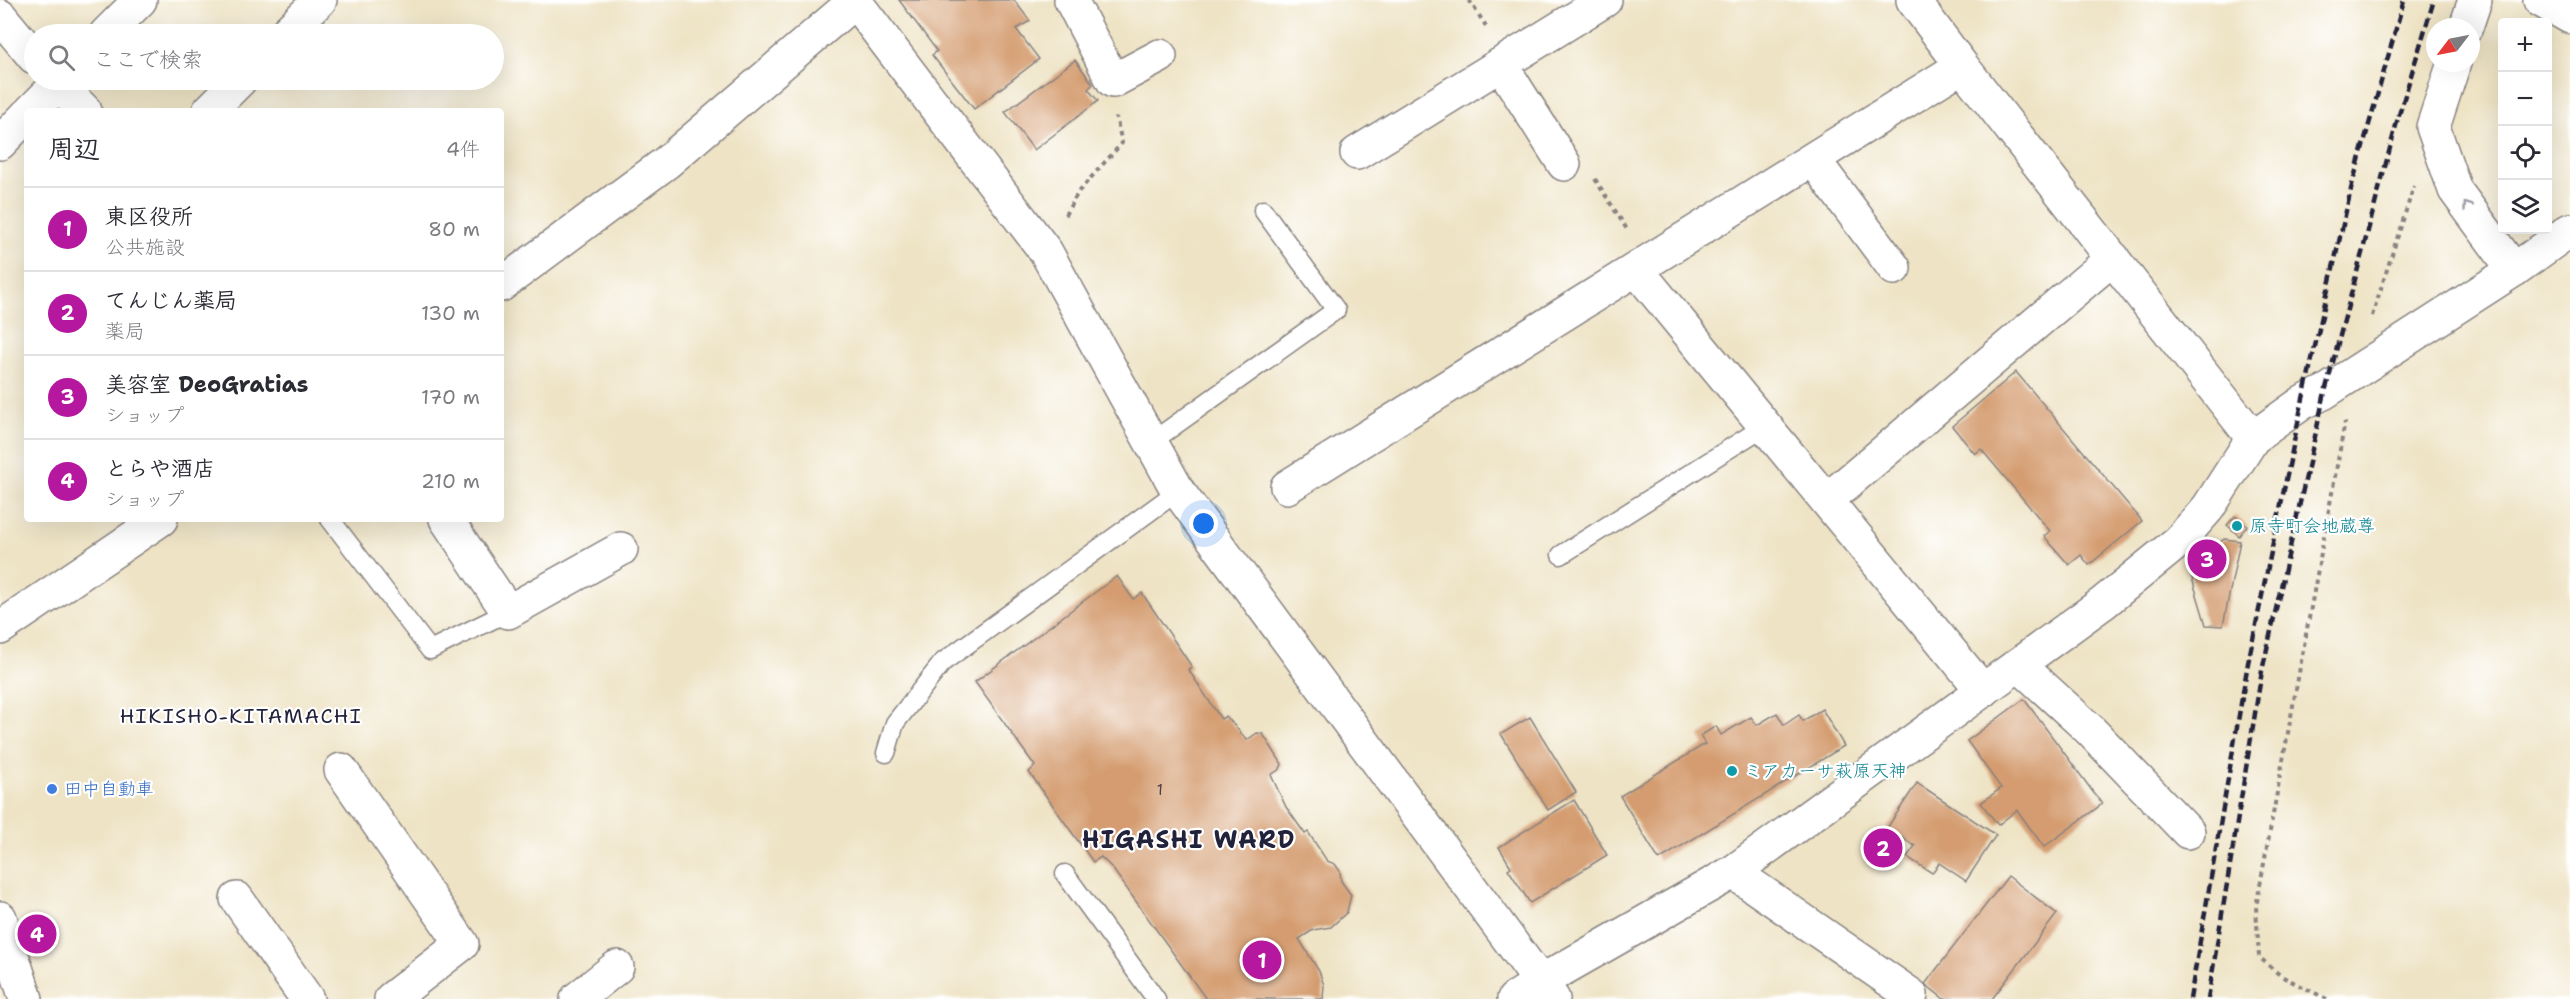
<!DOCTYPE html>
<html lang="ja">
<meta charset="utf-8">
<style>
:root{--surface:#fff;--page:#f7f7f7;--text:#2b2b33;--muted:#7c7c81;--line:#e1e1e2;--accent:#b5179e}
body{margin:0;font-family:"Shantell Sans","Klee One",sans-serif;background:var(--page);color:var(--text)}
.controls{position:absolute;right:18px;top:18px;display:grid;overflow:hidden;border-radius:6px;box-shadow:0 6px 24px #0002}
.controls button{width:54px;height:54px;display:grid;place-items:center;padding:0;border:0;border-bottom:2px solid var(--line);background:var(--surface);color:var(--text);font:30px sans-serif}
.compass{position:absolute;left:2426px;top:18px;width:54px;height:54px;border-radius:50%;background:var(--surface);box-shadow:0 6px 24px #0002;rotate:238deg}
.you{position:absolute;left:1204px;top:524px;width:21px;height:21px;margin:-15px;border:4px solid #fff;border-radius:50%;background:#1a73e8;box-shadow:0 0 0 9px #1a73e833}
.badge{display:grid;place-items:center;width:39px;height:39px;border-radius:50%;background:var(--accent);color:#fff;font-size:20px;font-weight:700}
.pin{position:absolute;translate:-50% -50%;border:3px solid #fff;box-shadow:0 2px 6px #0006}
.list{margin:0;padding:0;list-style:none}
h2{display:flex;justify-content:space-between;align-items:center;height:78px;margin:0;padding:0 24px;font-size:26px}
h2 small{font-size:20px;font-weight:400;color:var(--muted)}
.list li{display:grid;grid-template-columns:39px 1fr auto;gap:18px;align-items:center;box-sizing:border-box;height:84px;padding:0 24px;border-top:2px solid var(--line)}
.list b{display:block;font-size:22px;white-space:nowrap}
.list p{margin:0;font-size:20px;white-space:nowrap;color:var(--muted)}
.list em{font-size:20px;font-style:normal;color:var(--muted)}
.icon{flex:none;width:33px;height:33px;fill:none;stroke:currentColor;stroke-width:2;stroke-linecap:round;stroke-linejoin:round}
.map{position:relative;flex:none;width:2570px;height:999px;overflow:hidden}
.search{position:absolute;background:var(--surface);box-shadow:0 6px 24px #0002;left:24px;top:24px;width:480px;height:66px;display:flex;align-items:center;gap:15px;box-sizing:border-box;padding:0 21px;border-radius:33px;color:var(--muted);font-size:22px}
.panel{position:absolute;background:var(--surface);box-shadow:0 6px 24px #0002;left:24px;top:108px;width:480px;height:414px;border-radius:6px}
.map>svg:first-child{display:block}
.building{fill:#d49c6f}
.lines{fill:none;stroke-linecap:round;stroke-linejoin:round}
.lane-casing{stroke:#888280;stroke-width:21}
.street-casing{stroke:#888280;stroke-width:36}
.secondary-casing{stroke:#888280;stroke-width:36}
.primary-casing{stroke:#888280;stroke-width:36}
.path{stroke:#888280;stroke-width:4;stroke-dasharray:4.5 4.5;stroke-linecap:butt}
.lane{stroke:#fff;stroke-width:18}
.street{stroke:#fff;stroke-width:33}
.secondary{stroke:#fff;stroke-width:33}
.primary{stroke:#fff;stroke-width:33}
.rail{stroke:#22223b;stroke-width:4.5;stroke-dasharray:9 4.5;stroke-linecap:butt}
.oneway{stroke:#9c9ca7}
.culture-dot{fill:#0f9aa8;stroke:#fff;stroke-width:2}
.shop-dot{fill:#3f7fe0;stroke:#fff;stroke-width:2}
.labels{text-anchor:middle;stroke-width:4.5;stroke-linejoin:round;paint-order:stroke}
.number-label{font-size:15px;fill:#4e4048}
.culture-label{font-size:18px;fill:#0d838f;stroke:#fff;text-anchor:start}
.shop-label{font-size:18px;fill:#366cbe;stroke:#fff;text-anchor:start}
.neighbourhood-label{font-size:20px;letter-spacing:1.5px;fill:#22223b;stroke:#fff}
.district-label{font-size:24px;font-weight:bold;letter-spacing:1.5px;fill:#22223b;stroke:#fff}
</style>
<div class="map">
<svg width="2570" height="999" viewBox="0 0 2570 999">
<rect width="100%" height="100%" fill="#fff"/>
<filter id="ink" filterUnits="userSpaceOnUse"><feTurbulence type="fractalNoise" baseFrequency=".0167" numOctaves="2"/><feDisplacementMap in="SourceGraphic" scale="12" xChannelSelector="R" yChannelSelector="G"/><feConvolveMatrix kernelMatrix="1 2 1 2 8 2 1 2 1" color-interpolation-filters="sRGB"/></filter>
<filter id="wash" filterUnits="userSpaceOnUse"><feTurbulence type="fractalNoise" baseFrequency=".008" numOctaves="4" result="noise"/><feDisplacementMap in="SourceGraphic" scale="24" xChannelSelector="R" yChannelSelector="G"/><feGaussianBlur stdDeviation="1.35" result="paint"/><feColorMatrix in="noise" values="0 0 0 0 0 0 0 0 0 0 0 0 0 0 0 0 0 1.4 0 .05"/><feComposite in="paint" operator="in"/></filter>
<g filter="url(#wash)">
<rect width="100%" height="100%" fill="#eee3c5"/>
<g id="blocks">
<path class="building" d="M 899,0 L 1014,0 L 1030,21 L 1016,29 L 1039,59 L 974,109 L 932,55 L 937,51 Z
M 1075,60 L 1093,84 L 1088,89 L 1098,101 L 1034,150 L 1005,112 Z
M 2016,372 L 2142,521 L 2089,565 L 2081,555 L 2069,565 L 2044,536 L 2050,531 L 1981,449 L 1975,454 L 1952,426 Z
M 2235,516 L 2247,526 L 2239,536 L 2227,525 Z
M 2224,539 L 2240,541 L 2223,626 L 2206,625 L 2189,568 Z
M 1117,576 L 1133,599 L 1142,593 L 1192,667 L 1188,669 L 1221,719 L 1226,716 L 1247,740 L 1257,733 L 1263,734 L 1282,764 L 1280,769 L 1271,775 L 1286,807 L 1305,834 L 1308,832 L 1327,861 L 1335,864 L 1340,871 L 1341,881 L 1351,895 L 1347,912 L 1331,927 L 1313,930 L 1299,939 L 1319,971 L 1324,985 L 1323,999 L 1206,999 L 1112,868 L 1101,857 L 1093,862 L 1029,772 L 1035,766 L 975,682 Z
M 2024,699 L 2102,804 L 2044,847 L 2017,810 L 1998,825 L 1981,803 L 2001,788 L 1967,741 Z
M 1822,709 L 1844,746 L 1659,860 L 1620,796 L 1705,744 L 1700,736 L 1716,726 L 1721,735 L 1751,717 L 1757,725 L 1777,713 L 1784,725 L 1799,715 L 1803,721 Z
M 1530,717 L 1576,792 L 1548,810 L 1501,734 Z
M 1917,783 L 1996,835 L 1966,881 L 1939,863 L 1932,873 L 1907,857 L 1915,846 L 1887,828 Z
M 1574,800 L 1607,855 L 1530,903 L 1508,869 L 1511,867 L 1499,847 Z
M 2008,876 L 2057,914 L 1992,999 L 1944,999 L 1925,984 Z"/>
</g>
</g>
<g filter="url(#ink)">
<use href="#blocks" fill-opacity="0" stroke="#888280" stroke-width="1.5"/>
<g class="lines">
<g class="lane-casing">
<path id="lane" d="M 1150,443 L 1336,310 L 1263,210
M 330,519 L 430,650 L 508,612
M 1561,555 L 1765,426
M 886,753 L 895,723 L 943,662 L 1178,491
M 1065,874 L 1156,999"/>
</g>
<g class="street-casing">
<path id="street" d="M 854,0 L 1046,252 L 1178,491 L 1553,999
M 1071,0 L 1113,81 L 1160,56
M 1913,0 L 1962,66 L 2253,438
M 2540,0 L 2570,17
M 0,16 L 34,57
M 2466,27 L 2475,0
M 106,34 L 140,0
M 285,34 L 320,0
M 2454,63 L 2433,127 L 2455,190 L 2514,270
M 1501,65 L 1564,164
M 1962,66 L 1636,269 L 1983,691
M 54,80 L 85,111
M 31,111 L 62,80
M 209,111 L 240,80
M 0,143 L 27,115
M 1357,153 L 1605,0
M 1813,159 L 1894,268
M 501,285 L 667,162 L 856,0
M 1287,487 L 1636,269
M 1827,500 L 2113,258
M 446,519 L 508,612 L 621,549
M 0,628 L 161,519
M 2019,665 L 2089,729 L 2188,832
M 341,770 L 462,944 L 391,999
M 1733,872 L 1911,995
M 237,899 L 307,999
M 577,999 L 617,967"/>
</g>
<g class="secondary-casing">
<path id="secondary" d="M 1514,999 L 1540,982 L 1733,872 L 2103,603 L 2179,541 L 2208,508 L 2253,438 L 2302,403 L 2325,392 L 2514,270 L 2570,230"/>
</g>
<g class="primary-casing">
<path id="primary" d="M 0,918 L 26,999"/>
</g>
<path class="path" d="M 1469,0 L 1488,29
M 1595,179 L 1628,231
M 1065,215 L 1079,191 L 1122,143 L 1116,117
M 2372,316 L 2414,186
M 2327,999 L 2281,976 L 2259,957 L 2256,907 L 2345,422"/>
<use href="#lane" class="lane"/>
<use href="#street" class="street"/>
<use href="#secondary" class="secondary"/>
<use href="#primary" class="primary"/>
<path class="rail" d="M 2190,999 L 2248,663 L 2302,403 L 2352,185 L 2404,0
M 2208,999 L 2262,671 L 2325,392 L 2398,118 L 2434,0"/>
</g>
<defs><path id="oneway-chevron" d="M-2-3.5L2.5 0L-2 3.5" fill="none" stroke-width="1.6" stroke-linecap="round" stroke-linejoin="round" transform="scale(1.5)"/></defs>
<use class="oneway" href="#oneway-chevron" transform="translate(2467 206) rotate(-126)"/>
</g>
<g class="culture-dot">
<circle cx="2237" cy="526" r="6"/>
<circle cx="1732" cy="771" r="6"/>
</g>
<circle class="shop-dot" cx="52" cy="789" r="6"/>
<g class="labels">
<g class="number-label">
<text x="1160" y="795">1</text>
</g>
<g class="culture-label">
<text x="2249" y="532">原寺町会地蔵尊</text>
<text x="1744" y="777">ミアカーサ萩原天神</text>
</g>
<g class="shop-label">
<text x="64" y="795">田中自動車</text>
</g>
<g class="neighbourhood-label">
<text x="241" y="723">HIKISHO-KITAMACHI</text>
</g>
<g class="district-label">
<text x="1189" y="848">HIGASHI WARD</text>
</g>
</g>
</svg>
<div class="controls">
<button>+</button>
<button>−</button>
<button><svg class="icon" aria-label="locate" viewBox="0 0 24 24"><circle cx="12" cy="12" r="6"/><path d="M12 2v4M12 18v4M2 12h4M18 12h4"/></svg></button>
<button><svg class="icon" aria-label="layers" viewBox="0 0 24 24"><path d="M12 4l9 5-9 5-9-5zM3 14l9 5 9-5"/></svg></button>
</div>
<svg class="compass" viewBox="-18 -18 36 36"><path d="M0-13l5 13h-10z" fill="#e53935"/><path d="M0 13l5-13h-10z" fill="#7c7c81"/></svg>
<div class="you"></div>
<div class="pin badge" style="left:1262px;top:960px">1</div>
<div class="pin badge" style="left:1883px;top:848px">2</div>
<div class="pin badge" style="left:2207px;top:559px">3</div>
<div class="pin badge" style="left:37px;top:934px">4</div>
<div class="search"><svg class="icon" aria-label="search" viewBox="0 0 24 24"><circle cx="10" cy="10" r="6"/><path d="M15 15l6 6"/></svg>ここで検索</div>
<section class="panel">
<h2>周辺<small>4件</small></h2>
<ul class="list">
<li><span class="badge">1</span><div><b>東区役所</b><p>公共施設</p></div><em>80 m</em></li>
<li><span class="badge">2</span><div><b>てんじん薬局</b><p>薬局</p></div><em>130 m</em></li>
<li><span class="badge">3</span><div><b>美容室 DeoGratias</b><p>ショップ</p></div><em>170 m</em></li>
<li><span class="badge">4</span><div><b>とらや酒店</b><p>ショップ</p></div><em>210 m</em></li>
</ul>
</section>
</div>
